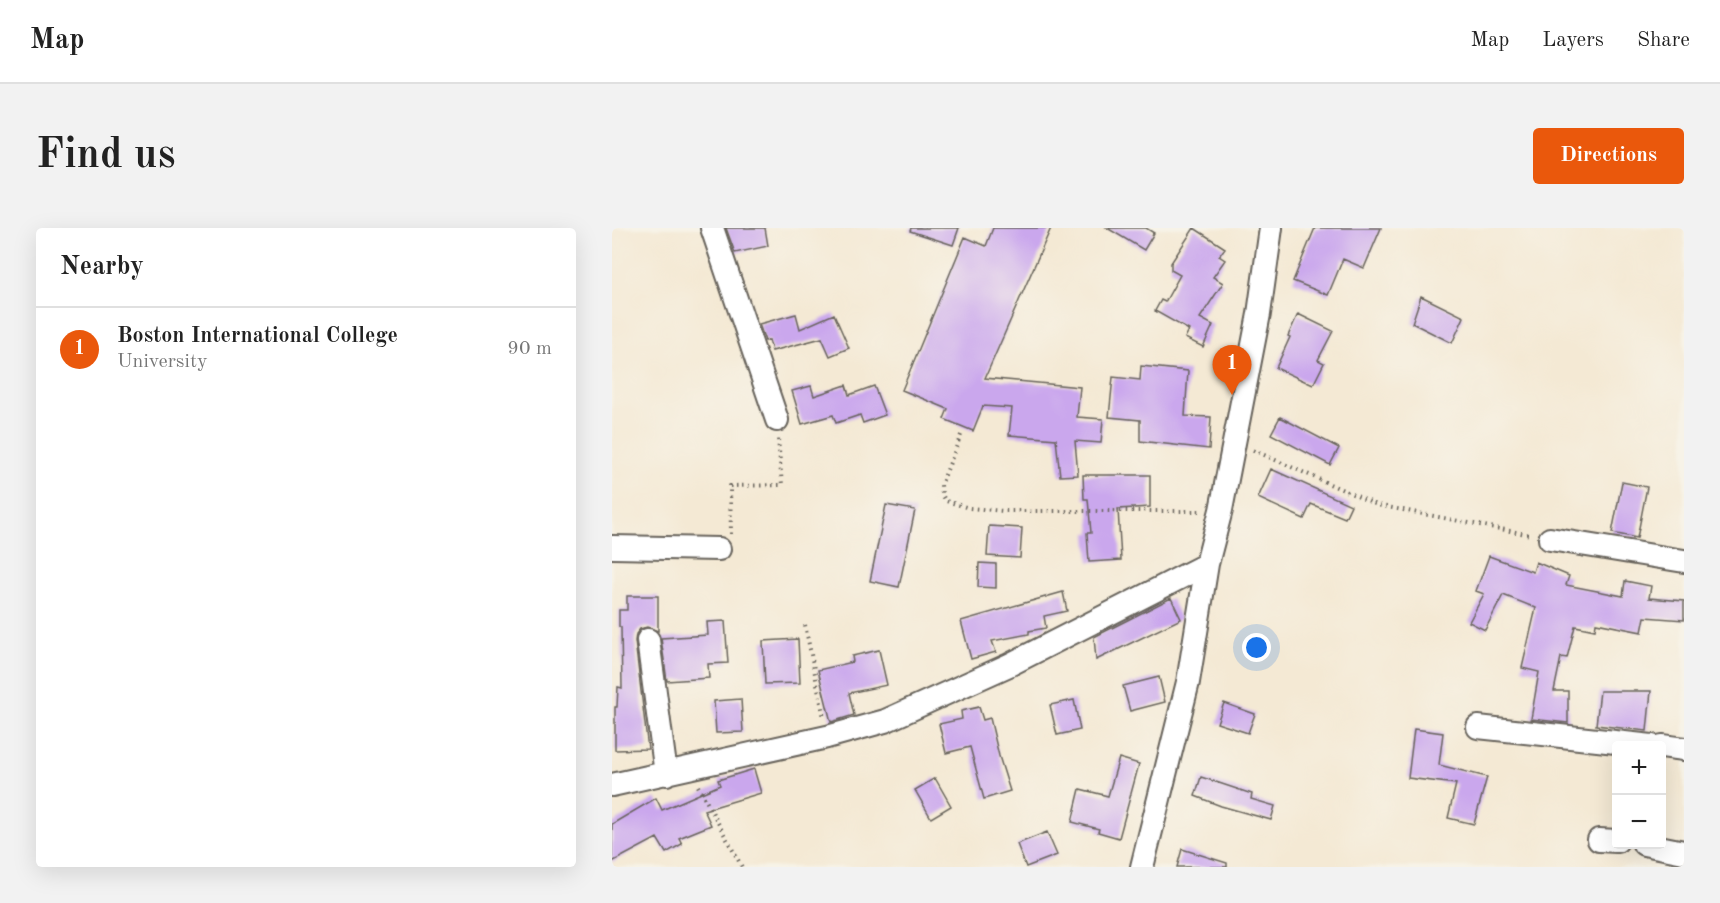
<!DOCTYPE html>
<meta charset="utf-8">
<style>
:root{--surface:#fff;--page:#f2f2f2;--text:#222;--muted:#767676;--line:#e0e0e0;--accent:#ea580c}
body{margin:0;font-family:"Old Standard TT",serif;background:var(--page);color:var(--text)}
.controls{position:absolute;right:18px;bottom:18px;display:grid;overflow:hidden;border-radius:6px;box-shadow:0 6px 24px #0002}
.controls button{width:54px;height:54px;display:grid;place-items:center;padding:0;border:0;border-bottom:2px solid var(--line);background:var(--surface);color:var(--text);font:30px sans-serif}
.you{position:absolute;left:645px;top:420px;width:21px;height:21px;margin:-15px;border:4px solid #fff;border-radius:50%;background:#1a73e8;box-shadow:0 0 0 9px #1a73e833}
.badge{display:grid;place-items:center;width:39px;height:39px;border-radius:50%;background:var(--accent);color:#fff;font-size:20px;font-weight:700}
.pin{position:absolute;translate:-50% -50px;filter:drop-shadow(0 2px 3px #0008)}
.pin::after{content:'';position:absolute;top:32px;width:21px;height:18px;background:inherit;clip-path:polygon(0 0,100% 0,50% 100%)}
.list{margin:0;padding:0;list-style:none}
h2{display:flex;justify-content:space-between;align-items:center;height:78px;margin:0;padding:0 24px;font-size:26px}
h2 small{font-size:20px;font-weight:400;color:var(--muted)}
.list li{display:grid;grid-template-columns:39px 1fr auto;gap:18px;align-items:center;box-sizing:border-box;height:84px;padding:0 24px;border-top:2px solid var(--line)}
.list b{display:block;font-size:22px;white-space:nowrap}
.list p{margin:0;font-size:20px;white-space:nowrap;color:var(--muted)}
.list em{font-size:20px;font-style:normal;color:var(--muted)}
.map{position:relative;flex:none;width:1072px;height:639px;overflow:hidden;border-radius:6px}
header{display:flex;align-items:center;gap:36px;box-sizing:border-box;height:84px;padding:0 30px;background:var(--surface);border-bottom:2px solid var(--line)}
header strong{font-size:28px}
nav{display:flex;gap:33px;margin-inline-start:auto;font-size:21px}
.intro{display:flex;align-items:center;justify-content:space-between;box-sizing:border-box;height:144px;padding:0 36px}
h1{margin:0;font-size:42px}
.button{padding:15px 27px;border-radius:6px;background:var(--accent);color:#fff;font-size:21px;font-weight:700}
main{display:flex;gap:36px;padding:0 36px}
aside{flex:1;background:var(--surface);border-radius:6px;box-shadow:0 6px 24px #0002}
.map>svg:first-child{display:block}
.building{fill:#caa7ed}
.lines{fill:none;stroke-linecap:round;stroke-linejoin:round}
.minor-casing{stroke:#68645c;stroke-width:26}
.path{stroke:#68645c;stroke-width:4;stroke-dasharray:1.5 4.5;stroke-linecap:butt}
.minor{stroke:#fff;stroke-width:22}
</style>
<header>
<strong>Map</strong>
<nav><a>Map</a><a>Layers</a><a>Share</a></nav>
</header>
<div class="intro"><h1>Find us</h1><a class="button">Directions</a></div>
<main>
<aside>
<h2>Nearby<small></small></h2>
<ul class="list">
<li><span class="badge">1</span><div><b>Boston International College</b><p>University</p></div><em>90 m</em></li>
</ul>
</aside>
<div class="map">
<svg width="1072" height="639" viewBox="0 0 1072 639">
<rect width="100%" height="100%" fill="#f7f3e8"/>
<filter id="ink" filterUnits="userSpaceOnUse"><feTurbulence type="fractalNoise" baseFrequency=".0167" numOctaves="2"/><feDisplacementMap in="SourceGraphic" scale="12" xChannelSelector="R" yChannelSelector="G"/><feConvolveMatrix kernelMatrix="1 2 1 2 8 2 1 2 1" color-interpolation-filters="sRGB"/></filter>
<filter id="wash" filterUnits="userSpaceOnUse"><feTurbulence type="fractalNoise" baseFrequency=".008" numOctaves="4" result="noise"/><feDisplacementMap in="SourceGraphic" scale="24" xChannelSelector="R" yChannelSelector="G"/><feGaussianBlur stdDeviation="1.35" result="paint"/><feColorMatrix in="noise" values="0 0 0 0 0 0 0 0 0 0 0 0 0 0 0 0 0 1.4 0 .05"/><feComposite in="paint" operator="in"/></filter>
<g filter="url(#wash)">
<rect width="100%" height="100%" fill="#f4e9d4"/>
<g id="blocks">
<path class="building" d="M 114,0 L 153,0 L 156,18 L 123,25 Z
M 299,0 L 347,0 L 341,17 L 298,3 Z
M 381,0 L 439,0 L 373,150 L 468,159 L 465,189 L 491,191 L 489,215 L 463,213 L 466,247 L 448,248 L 444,211 L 397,207 L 400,180 L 371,178 L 361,203 L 332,191 L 336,181 L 290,162 L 353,9 L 374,18 Z
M 495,0 L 534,0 L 542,5 L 532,22 Z
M 582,0 L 613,20 L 607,28 L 613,32 L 601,49 L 611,55 L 588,90 L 601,97 L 591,119 L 573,110 L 577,102 L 543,83 L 549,72 L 553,74 L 568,47 L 559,42 L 559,35 Z
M 703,0 L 769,0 L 752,40 L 731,31 L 716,67 L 681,53 Z
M 809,68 L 852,89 L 840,115 L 800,95 Z
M 184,86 L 188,101 L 222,86 L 237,120 L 218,128 L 210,110 L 160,123 L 157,112 L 153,113 L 147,96 Z
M 686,86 L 721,103 L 706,132 L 712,135 L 701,157 L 664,140 L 678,109 L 676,108 Z
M 529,138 L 576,143 L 573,188 L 599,189 L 597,221 L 528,213 L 528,192 L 497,189 L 501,149 L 528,152 Z
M 234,157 L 237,167 L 262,158 L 273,187 L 251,195 L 248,187 L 224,195 L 221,187 L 190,196 L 180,163 L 199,158 L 202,168 Z
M 668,189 L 727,220 L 718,237 L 659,206 Z
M 659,241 L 739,277 L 733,290 L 699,276 L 692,291 L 646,270 Z
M 471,247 L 538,247 L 538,279 L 506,281 L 509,332 L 477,334 L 475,305 L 479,305 L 476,271 L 472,271 Z
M 1010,254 L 1035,259 L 1025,310 L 1000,305 Z
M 274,277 L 303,282 L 287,359 L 258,353 Z
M 377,298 L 410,300 L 408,330 L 375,328 Z
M 877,328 L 921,344 L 924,334 L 957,348 L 954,357 L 1011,368 L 1013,353 L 1039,358 L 1037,370 L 1072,373 L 1072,392 L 1033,389 L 1030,404 L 984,395 L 983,402 L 963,398 L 955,430 L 949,429 L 942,463 L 956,463 L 956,495 L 919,491 L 927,444 L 910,440 L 924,380 L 891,367 L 873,402 L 857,394 L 872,366 L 864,363 Z
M 367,335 L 384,336 L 384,360 L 366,359 Z
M 451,364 L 455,383 L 432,388 L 434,400 L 417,403 L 417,406 L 380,413 L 384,424 L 359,431 L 349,393 Z
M 15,368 L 46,368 L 46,403 L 35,399 L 28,401 L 24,406 L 23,413 L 36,521 L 3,522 L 3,479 L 5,479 L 6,459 L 10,460 L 9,399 L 7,399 L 7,382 L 15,382 Z
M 559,370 L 569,391 L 484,432 L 482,409 Z
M 113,393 L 116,435 L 96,436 L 97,450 L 55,453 L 49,410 L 96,407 L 95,394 Z
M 186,411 L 188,455 L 153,456 L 151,413 Z
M 267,422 L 275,457 L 237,465 L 242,487 L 219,494 L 206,442 L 241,434 L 240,428 Z
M 547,449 L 553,474 L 518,483 L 511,458 Z
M 988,463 L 1039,463 L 1035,503 L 984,497 Z
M 129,471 L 131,504 L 104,505 L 102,473 Z
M 462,472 L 468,502 L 445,507 L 438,477 Z
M 612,475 L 643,486 L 636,505 L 605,495 Z
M 367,479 L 371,492 L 378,490 L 387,528 L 398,563 L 372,571 L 358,519 L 334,525 L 327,496 L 350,491 L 349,483 Z
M 802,501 L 831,505 L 827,537 L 875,549 L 862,596 L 836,590 L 844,556 L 796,550 Z
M 507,530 L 527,536 L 507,610 L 486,604 L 487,601 L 460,594 L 468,561 L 496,568 Z
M 142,541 L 149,565 L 92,582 L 99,597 L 67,610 L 70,616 L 54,625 L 45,610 L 0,634 L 0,596 L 44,570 L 50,582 L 108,557 L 106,552 Z
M 589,549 L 640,566 L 639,571 L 663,578 L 659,592 L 609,578 L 583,568 Z
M 323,550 L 339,578 L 319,590 L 303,562 Z
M 435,604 L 445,627 L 414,639 L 405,616 Z
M 570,621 L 615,635 L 615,639 L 565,639 Z"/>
</g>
</g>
<g filter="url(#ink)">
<use href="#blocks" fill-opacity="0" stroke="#68645c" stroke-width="1.5"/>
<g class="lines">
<g class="minor-casing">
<path id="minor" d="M 100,0 L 165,192
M 938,311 L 1072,333
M 0,319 L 107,321
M 36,412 L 54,546
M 866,499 L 1040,518
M 1050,518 L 1072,521
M 0,557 L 215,509 L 273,493 L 397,437 L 595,336
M 987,612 L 1005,613
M 1032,616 L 1072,624
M 530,639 L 576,454 L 595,336 L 609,282 L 647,86 L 659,0"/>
</g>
<path class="path" d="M 349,207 L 329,257 L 330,267 L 334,273 L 357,280 L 392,283 L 588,283
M 641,222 L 765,277 L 919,307
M 119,306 L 118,258 L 170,257 L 166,211
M 193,397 L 212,490
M 86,558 L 130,639"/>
<use href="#minor" class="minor"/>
</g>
</g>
</svg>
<div class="controls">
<button>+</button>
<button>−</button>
</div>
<div class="you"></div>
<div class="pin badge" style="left:620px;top:167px">1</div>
</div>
</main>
